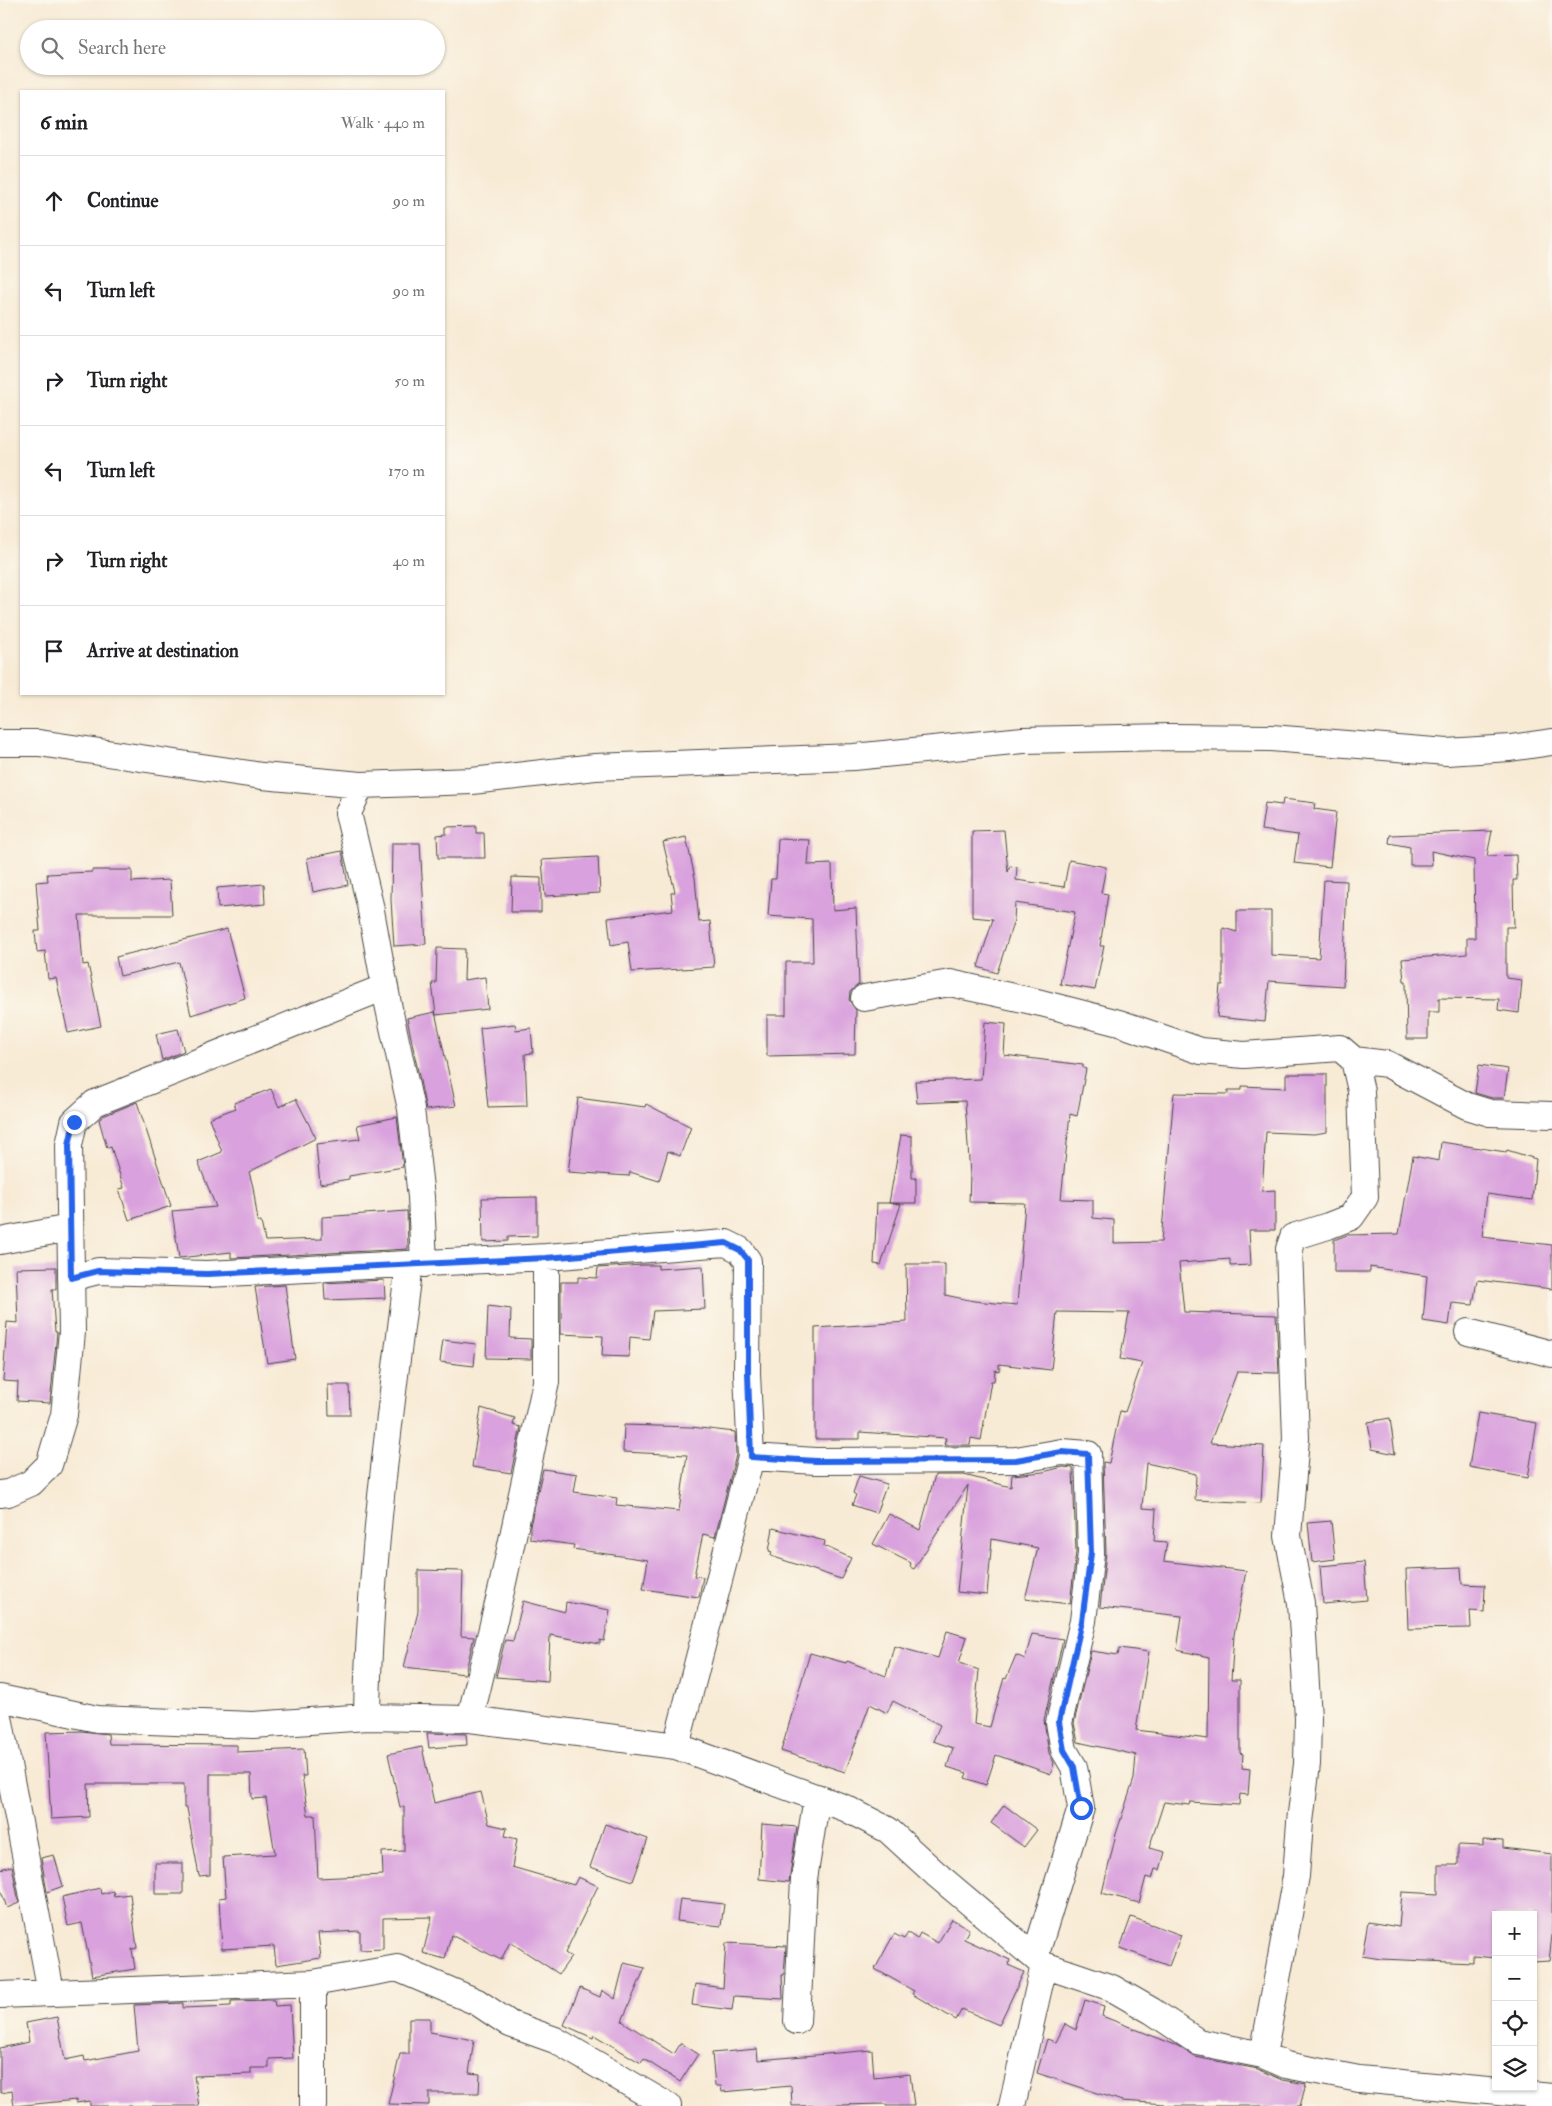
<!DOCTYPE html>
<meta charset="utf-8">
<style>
:root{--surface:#fff;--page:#f2f2f2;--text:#202124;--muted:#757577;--line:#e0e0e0}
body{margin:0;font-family:"IM FELL Double Pica",serif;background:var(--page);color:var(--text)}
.controls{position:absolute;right:15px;bottom:15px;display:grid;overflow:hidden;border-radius:0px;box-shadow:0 1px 4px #0004}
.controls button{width:45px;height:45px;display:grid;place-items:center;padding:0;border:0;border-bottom:1px solid var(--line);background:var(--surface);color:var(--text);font:25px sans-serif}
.stop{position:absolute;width:15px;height:15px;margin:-11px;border:4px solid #2563eb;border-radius:50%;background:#fff}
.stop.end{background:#2563eb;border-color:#fff;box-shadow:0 1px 5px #0008}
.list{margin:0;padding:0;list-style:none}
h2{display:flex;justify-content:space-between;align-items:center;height:65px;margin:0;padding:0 20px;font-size:21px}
h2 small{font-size:16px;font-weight:400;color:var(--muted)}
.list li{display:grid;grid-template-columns:32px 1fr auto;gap:15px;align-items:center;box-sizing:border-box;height:90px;padding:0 20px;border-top:1px solid var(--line)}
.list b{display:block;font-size:19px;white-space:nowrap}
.list em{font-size:16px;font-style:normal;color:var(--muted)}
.icon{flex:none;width:28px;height:28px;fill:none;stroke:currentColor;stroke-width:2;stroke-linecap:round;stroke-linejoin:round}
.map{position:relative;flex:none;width:1552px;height:2106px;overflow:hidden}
.search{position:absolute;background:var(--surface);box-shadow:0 1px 4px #0004;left:20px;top:20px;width:425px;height:55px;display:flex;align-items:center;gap:12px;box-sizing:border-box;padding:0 18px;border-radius:28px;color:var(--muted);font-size:19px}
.panel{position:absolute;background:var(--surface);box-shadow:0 1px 4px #0004;left:20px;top:90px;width:425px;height:605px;border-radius:0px}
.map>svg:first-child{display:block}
.building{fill:#d9a1dd}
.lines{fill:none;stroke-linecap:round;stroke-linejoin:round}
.minor-casing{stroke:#4a4845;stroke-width:28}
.minor{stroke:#fff;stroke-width:26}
.route{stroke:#2563eb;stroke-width:6}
</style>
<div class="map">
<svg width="1552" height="2106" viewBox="0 0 1552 2106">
<rect width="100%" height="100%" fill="#fbf7ec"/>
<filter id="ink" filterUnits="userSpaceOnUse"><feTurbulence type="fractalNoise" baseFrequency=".02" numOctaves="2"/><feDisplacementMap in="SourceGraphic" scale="10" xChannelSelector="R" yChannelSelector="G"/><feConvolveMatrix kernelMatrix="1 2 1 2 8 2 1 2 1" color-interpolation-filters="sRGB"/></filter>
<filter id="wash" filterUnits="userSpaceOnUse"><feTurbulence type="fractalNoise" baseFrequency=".0096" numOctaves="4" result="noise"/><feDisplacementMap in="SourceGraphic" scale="20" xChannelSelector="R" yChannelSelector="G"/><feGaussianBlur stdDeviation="1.12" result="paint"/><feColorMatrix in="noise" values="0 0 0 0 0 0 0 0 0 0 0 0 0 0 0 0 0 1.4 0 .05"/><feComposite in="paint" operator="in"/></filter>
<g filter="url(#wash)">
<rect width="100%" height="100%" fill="#f8ebd6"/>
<g id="blocks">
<path class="building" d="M 1283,799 L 1315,803 L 1314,809 L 1336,812 L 1330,867 L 1294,863 L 1298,835 L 1261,830 L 1265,803 L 1282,805 Z
M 476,826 L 476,833 L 484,833 L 485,858 L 438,858 L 437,835 L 446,834 L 446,827 Z
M 1004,830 L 1008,872 L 1010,866 L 1017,867 L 1016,880 L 1064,887 L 1069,860 L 1106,867 L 1101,893 L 1108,894 L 1100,946 L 1104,946 L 1095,990 L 1060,984 L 1075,912 L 1015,903 L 1014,920 L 997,973 L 978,967 L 993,919 L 972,917 L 972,831 Z
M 1492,831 L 1487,856 L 1516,855 L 1517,880 L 1513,880 L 1514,927 L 1506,927 L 1506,978 L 1522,980 L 1519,1013 L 1498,1010 L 1499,999 L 1439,998 L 1439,1012 L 1428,1012 L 1428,1039 L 1407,1039 L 1406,981 L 1404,981 L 1402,959 L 1467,954 L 1467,938 L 1475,938 L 1474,860 L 1431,851 L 1432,865 L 1410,865 L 1410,847 L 1389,843 L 1390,835 Z
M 686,837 L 695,878 L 699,922 L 710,921 L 714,967 L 632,972 L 628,942 L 611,945 L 608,918 L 673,910 L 671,893 L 675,892 L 663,842 Z
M 778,839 L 810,840 L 808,865 L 832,864 L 833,910 L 856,908 L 859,984 L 850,992 L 849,1000 L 856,1010 L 855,1054 L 767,1056 L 767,1015 L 786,1015 L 786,962 L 813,962 L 812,919 L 768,916 L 771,879 L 776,879 Z
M 392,843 L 420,843 L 426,944 L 394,946 L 391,900 Z
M 342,851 L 348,885 L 313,892 L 307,858 Z
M 598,857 L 600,893 L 545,896 L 542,860 Z
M 92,870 L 132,870 L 132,882 L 170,880 L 172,915 L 79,915 L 83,965 L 88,964 L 101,1026 L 68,1033 L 56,978 L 48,979 L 45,951 L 37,952 L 35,931 L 40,931 L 36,882 L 48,881 L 47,874 L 92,872 Z
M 512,877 L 541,878 L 541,912 L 511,912 Z
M 1324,880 L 1347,881 L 1343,986 L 1269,981 L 1265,1022 L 1217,1017 L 1220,985 L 1223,985 L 1223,928 L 1237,932 L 1237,911 L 1271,911 L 1271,955 L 1319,958 Z
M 264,884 L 265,904 L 218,908 L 217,888 Z
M 227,929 L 245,998 L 191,1015 L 179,962 L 120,976 L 116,957 Z
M 437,948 L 465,949 L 464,980 L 485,977 L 488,1009 L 436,1015 L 432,983 L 436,983 Z
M 435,1012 L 456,1106 L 426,1110 L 407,1018 Z
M 985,1022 L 1006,1024 L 1004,1055 L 1083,1065 L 1083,1068 L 1086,1069 L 1077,1116 L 1070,1114 L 1061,1199 L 1093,1200 L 1093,1218 L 1114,1220 L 1114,1243 L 1161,1242 L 1174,1093 L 1228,1094 L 1228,1090 L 1242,1090 L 1242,1086 L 1286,1088 L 1286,1074 L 1327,1074 L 1327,1132 L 1314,1134 L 1266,1132 L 1262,1191 L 1275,1190 L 1275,1230 L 1249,1230 L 1251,1265 L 1230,1266 L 1230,1259 L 1179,1263 L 1184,1312 L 1276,1315 L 1279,1373 L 1237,1372 L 1210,1443 L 1264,1446 L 1261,1503 L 1195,1500 L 1196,1474 L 1146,1463 L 1142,1508 L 1156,1509 L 1154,1541 L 1167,1542 L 1164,1561 L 1246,1571 L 1234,1635 L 1231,1680 L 1240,1680 L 1240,1753 L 1243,1754 L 1242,1768 L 1250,1769 L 1248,1795 L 1240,1794 L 1239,1805 L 1190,1802 L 1189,1805 L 1164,1802 L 1149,1848 L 1165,1852 L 1160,1870 L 1155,1869 L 1152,1879 L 1146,1877 L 1139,1903 L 1102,1893 L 1116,1834 L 1134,1779 L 1136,1755 L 1078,1742 L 1074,1723 L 1091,1651 L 1118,1655 L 1120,1648 L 1149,1652 L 1136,1730 L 1208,1739 L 1209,1657 L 1177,1650 L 1182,1616 L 1100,1607 L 1106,1553 L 1103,1462 L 1109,1463 L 1120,1411 L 1125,1412 L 1142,1363 L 1120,1359 L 1129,1313 L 1057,1312 L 1051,1370 L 999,1364 L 999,1371 L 995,1370 L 994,1381 L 991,1381 L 981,1440 L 971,1438 L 970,1445 L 944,1445 L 946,1438 L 860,1432 L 860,1439 L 815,1439 L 815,1328 L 907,1322 L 906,1264 L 945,1264 L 945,1295 L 974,1301 L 1017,1305 L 1025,1203 L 969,1202 L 970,1175 L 965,1101 L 917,1103 L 915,1081 L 981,1079 Z
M 515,1024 L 516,1030 L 531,1028 L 533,1053 L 525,1054 L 527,1106 L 488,1107 L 480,1028 Z
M 178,1029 L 184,1051 L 162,1060 L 156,1034 Z
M 1479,1065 L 1508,1069 L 1504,1098 L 1492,1098 L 1475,1093 Z
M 271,1089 L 279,1107 L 296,1099 L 316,1138 L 249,1172 L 253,1187 L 258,1222 L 261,1222 L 265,1241 L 322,1239 L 322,1217 L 407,1211 L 408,1249 L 231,1258 L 231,1252 L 179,1258 L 172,1211 L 216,1207 L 198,1162 L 222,1152 L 209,1118 L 236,1108 L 234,1103 Z
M 578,1098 L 645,1107 L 646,1104 L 691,1127 L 680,1156 L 668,1151 L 659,1181 L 630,1172 L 629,1176 L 568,1172 Z
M 137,1102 L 171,1206 L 129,1220 L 119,1189 L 124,1188 L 111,1147 L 107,1148 L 99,1120 L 103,1116 Z
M 397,1117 L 403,1167 L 349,1176 L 349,1179 L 320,1184 L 316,1144 L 360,1139 L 357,1125 Z
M 901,1135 L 912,1136 L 912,1178 L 916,1178 L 916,1203 L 889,1203 L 901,1204 L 881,1265 L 874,1264 L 877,1203 L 889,1203 Z
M 1441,1142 L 1506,1152 L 1507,1150 L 1536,1159 L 1532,1200 L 1487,1194 L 1482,1237 L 1552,1245 L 1552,1289 L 1477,1280 L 1473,1305 L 1452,1303 L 1449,1325 L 1423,1321 L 1427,1276 L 1370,1267 L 1370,1272 L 1334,1272 L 1334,1240 L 1347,1235 L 1399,1234 L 1413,1156 L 1439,1161 Z
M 537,1197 L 537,1236 L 508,1237 L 508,1241 L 483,1242 L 482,1198 Z
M 643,1265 L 658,1265 L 658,1269 L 703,1266 L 705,1309 L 653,1311 L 649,1339 L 630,1337 L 629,1357 L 602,1356 L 603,1336 L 561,1334 L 561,1282 L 578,1282 L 578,1277 L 597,1278 L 598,1268 Z
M 56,1267 L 56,1289 L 52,1289 L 55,1332 L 57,1332 L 50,1403 L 17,1401 L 18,1382 L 3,1381 L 7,1322 L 18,1323 L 16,1268 Z
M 384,1280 L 385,1298 L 325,1300 L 324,1283 Z
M 285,1285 L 295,1359 L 267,1363 L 255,1287 Z
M 488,1306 L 511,1309 L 510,1338 L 531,1339 L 531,1359 L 486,1358 Z
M 443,1340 L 476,1344 L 474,1366 L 440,1362 Z
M 328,1385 L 349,1385 L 350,1415 L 329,1415 Z
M 481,1408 L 515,1418 L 513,1425 L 521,1427 L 511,1473 L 472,1467 Z
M 1478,1413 L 1537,1423 L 1528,1478 L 1469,1467 Z
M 1390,1418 L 1395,1454 L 1372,1449 L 1368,1422 Z
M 624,1425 L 691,1427 L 735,1432 L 736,1455 L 715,1537 L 703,1534 L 694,1576 L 703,1577 L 699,1597 L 643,1589 L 648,1560 L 573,1549 L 574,1545 L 530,1539 L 530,1526 L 543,1469 L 577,1474 L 574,1492 L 617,1498 L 616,1505 L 679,1511 L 687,1455 L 623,1452 Z
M 1063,1467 L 1073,1468 L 1076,1552 L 1070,1604 L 1025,1599 L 1038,1548 L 992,1539 L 987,1595 L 957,1592 L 968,1485 L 914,1569 L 910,1567 L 911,1563 L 873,1544 L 889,1514 L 920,1530 L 935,1475 L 964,1475 L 1011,1487 L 1012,1475 L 1043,1472 Z
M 859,1476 L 887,1484 L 876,1513 L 852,1505 L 856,1495 L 853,1493 Z
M 1331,1521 L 1335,1559 L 1312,1562 L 1308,1523 Z
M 773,1528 L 825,1541 L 824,1546 L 851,1558 L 841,1579 L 771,1556 L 772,1552 L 769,1551 Z
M 1364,1562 L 1367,1600 L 1323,1604 L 1320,1566 Z
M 1461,1567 L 1462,1584 L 1485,1585 L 1484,1612 L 1470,1611 L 1471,1628 L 1408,1629 L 1406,1569 Z
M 418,1570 L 463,1571 L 461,1636 L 474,1637 L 465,1674 L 404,1667 L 418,1612 Z
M 523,1601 L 565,1612 L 566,1602 L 610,1610 L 604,1641 L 600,1640 L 600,1644 L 550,1635 L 548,1681 L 496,1677 L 505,1640 L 513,1641 Z
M 947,1631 L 967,1637 L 959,1663 L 979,1670 L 974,1724 L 990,1727 L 1004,1678 L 1006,1679 L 1016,1655 L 1025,1659 L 1032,1634 L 1063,1639 L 1044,1720 L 1049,1753 L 1054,1763 L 1051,1774 L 996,1755 L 986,1785 L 965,1778 L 967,1773 L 947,1767 L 953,1748 L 933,1741 L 940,1725 L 893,1701 L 887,1713 L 870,1704 L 845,1772 L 781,1751 L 810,1653 L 846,1663 L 847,1661 L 886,1676 L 894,1646 L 938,1658 Z
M 82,1731 L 108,1734 L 109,1744 L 237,1745 L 237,1752 L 304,1749 L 306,1776 L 302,1776 L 308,1815 L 315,1815 L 318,1878 L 383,1875 L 382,1852 L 404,1851 L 404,1807 L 400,1807 L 388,1754 L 422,1747 L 434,1803 L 481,1792 L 489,1824 L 507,1828 L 505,1836 L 517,1839 L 512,1867 L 574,1885 L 578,1877 L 598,1886 L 565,1953 L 571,1957 L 559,1974 L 510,1942 L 501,1960 L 451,1935 L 445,1959 L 423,1953 L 432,1917 L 383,1918 L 383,1949 L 360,1950 L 360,1931 L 318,1933 L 321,1958 L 276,1965 L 274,1946 L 222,1949 L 219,1898 L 226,1897 L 223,1857 L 275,1854 L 266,1798 L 252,1799 L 251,1774 L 210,1774 L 210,1875 L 199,1876 L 187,1808 L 184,1808 L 184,1784 L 88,1784 L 89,1817 L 51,1819 L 46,1732 Z
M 427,1733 L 466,1734 L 467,1745 L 429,1748 Z
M 1004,1805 L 1037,1830 L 1024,1847 L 991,1823 Z
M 605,1824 L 648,1839 L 633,1881 L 590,1867 Z
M 762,1824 L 797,1827 L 789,1882 L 759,1879 Z
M 1483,1840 L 1503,1841 L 1503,1848 L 1552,1854 L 1552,1935 L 1549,1961 L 1533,1962 L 1533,1915 L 1496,1915 L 1496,1958 L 1473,1956 L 1473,1963 L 1381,1959 L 1362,1956 L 1368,1922 L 1399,1927 L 1402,1892 L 1438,1894 L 1438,1865 L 1458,1865 L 1458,1845 L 1483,1846 Z
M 54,1855 L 63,1886 L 47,1892 L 41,1858 Z
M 155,1863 L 183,1863 L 183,1894 L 155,1894 Z
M 12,1866 L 19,1903 L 7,1908 L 0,1888 L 0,1869 Z
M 100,1888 L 101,1894 L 113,1891 L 114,1896 L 130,1894 L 137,1948 L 132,1949 L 135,1969 L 92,1976 L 82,1923 L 68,1926 L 62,1897 Z
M 680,1899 L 724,1904 L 721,1926 L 677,1921 Z
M 1131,1917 L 1181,1935 L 1169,1966 L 1120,1948 Z
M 952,1919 L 969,1929 L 964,1939 L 1010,1960 L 1008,1965 L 1024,1972 L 999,2025 L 962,2009 L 956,2020 L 912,1994 L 914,1991 L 875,1969 L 894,1934 L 904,1939 L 908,1933 L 917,1939 L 920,1933 L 938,1943 Z
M 726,1943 L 786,1946 L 784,1975 L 782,1975 L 783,1999 L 734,1996 L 732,2010 L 692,2005 L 695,1984 L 723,1988 Z
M 624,1963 L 645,1968 L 622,2021 L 674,2054 L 681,2043 L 698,2054 L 680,2082 L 644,2059 L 641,2063 L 594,2035 L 593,2038 L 564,2025 L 580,1988 L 600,1997 L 602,1990 L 615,1999 Z
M 274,2000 L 275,2006 L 290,2005 L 293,2058 L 269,2059 L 269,2068 L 251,2068 L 251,2074 L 194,2076 L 199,2106 L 90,2106 L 90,2101 L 76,2103 L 76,2100 L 14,2106 L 12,2091 L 0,2093 L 0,2048 L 29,2042 L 26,2023 L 57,2017 L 65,2060 L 84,2056 L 85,2061 L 138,2051 L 134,2005 L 183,2003 L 183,2008 L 231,2006 L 231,2001 Z
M 1085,2000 L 1104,2006 L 1102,2016 L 1178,2046 L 1195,2057 L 1258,2069 L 1283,2080 L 1306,2084 L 1300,2106 L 1164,2106 L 1165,2104 L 1122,2101 L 1037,2073 L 1047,2039 L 1056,2042 L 1065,2024 L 1076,2030 Z
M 409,2018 L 430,2018 L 430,2032 L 474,2040 L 469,2073 L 480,2074 L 479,2093 L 429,2093 L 429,2105 L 388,2104 L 400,2054 L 409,2054 Z
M 757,2049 L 758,2060 L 872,2050 L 874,2078 L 910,2074 L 914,2106 L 886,2106 L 886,2104 L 792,2106 L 791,2086 L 722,2092 L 721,2086 L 715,2086 L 712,2053 Z"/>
</g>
</g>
<g filter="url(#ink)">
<use href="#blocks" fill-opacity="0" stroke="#4a4845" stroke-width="1"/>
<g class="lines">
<g class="minor-casing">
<path id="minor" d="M 0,743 L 39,743 L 262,776 L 361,785 L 472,781 L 595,767 L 854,757 L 1023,740 L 1170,737 L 1271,738 L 1447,752 L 1510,748 L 1552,742
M 361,785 L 348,813 L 370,905 L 388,1004 L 411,1109 L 421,1197 L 424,1264
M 864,998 L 950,983 L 1041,1003 L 1119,1023 L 1201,1051 L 1244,1055 L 1340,1048 L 1354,1060 L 1361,1091 L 1365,1197 L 1351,1217 L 1328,1226 L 1293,1237 L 1289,1249 L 1296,1438 L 1288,1536 L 1301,1603 L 1308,1718 L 1307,1764 L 1300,1822 L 1296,1876 L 1263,2055
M 1354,1060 L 1387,1064 L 1467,1106 L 1490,1113 L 1552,1115
M 0,1241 L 70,1228
M 71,1278 L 98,1271 L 207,1274 L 546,1257 L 726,1243 L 740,1250 L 748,1261 L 747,1374 L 751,1457 L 676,1746
M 1468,1332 L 1552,1354
M 751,1457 L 816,1461 L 1016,1460 L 1062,1452 L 1088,1454 L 1091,1553 L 1083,1621 L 1059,1723 L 1064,1750 L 1074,1767 L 1081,1808 L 1035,1957
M 0,1494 L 8,1493 L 31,1483 L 49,1465 L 64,1415 L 72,1332 L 69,1145 L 74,1122 L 95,1103 L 385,987
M 0,1698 L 97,1719 L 253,1725 L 367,1717 L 470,1719 L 676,1746 L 845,1808 L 888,1830 L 936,1874 L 1044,1965 L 1112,1988 L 1152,2011 L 1198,2042 L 1263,2055 L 1286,2065 L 1359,2079 L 1552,2097
M 367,1717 C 369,1565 390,1415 409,1264
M 470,1719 L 502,1587 L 546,1382 L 546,1257
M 0,1722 L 51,1992
M 313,1983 L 313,2106
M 0,1995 L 313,1983 L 397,1968 L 477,2002 L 510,2024 L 555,2040 L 668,2106
M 797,2021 L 804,1879 L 817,1797
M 1012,2106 L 1044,1965"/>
</g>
<use href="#minor" class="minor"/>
</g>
</g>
<g class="lines" filter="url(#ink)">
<path class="route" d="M 74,1122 L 69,1145 L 71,1278 L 98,1271 L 207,1274 L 546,1258 L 726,1243 L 740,1250 L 748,1260 L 748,1374 L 751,1457 L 816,1461 L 1016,1460 L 1062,1452 L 1088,1454 L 1091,1553 L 1082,1621 L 1059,1722 L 1064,1750 L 1074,1767 L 1081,1808"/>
</g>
</svg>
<div class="controls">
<button>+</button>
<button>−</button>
<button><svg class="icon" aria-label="locate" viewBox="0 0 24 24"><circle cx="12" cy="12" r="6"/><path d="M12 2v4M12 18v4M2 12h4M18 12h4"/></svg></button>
<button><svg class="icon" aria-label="layers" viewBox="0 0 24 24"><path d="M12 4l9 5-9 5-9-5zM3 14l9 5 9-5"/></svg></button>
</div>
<div class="stop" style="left:1081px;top:1808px"></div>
<div class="stop end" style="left:74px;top:1122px"></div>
<div class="search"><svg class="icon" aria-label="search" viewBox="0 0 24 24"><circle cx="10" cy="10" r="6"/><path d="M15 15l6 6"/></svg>Search here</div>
<section class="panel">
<h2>6 min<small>Walk · 440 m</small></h2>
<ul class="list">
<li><svg class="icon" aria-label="ahead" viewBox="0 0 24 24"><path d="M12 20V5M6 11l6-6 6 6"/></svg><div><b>Continue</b></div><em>90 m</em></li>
<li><svg class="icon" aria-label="left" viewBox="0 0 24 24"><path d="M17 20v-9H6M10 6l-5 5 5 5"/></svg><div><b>Turn left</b></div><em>90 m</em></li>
<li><svg class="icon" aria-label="right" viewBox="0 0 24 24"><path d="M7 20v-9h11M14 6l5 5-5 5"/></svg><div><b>Turn right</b></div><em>50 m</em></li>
<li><svg class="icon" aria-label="left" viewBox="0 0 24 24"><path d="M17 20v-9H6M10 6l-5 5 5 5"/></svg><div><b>Turn left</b></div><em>170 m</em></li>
<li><svg class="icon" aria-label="right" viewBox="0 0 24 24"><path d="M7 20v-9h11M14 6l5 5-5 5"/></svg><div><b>Turn right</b></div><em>40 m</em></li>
<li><svg class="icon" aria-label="arrive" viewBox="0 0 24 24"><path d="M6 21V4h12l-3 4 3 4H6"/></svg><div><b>Arrive at destination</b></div></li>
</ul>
</section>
</div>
